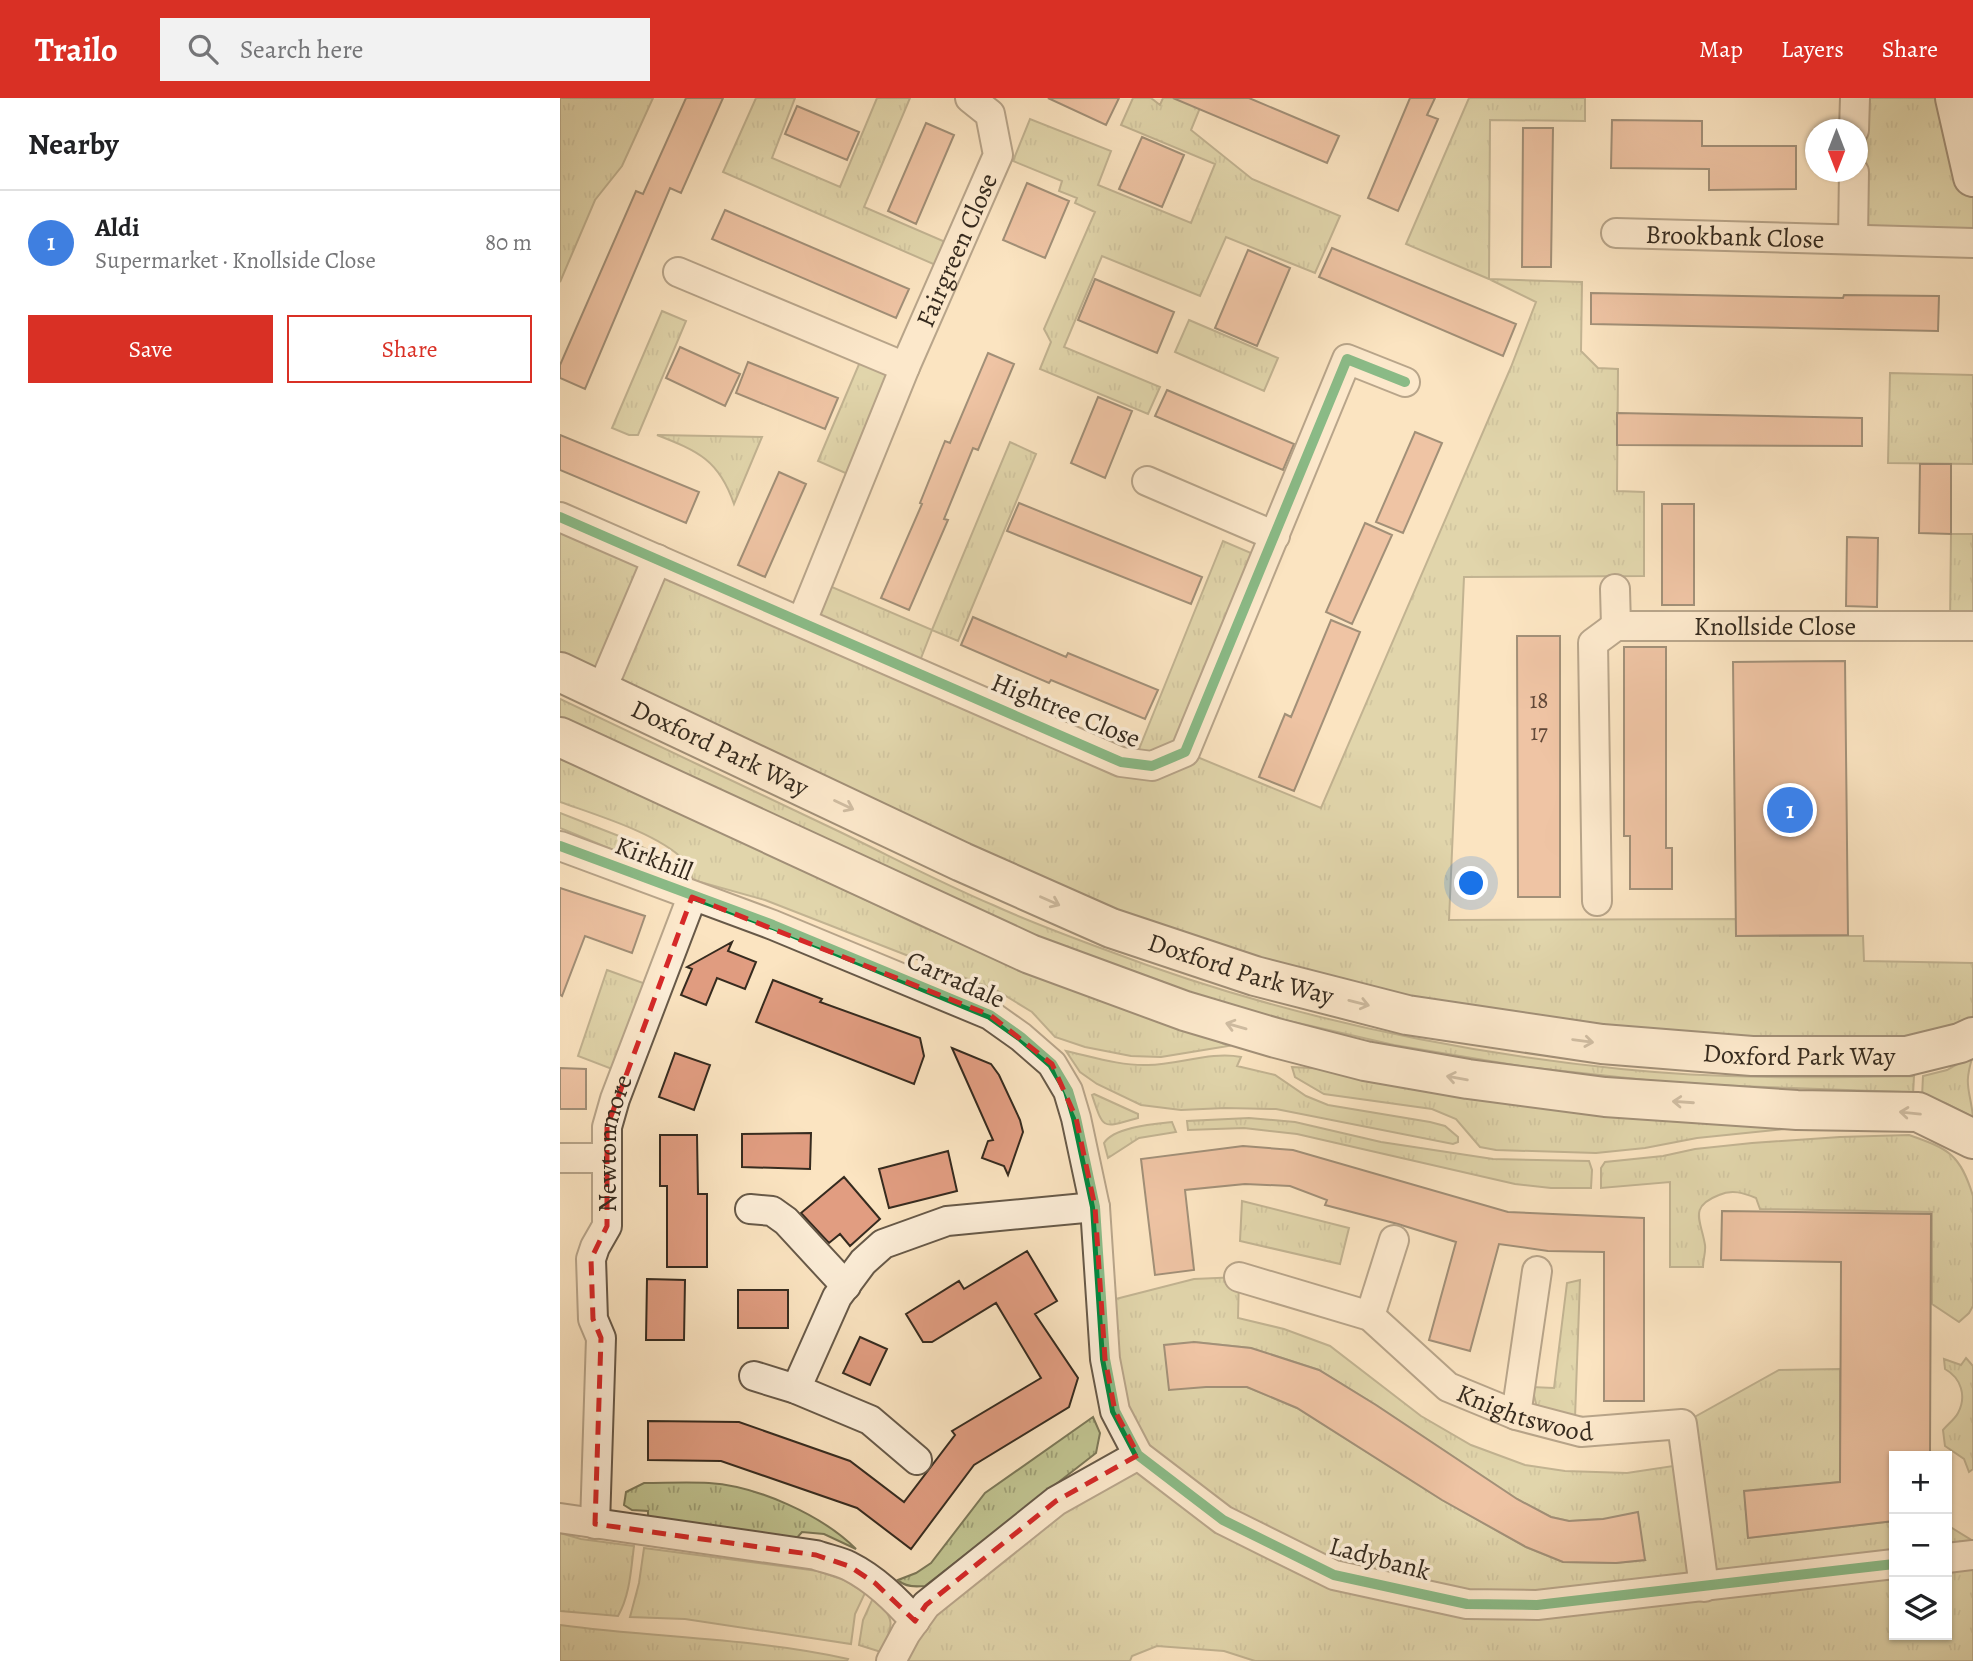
<!DOCTYPE html>
<meta charset="utf-8">
<style>
:root{--surface:#fff;--page:#f2f2f2;--text:#202124;--muted:#757577;--line:#e0e0e0;--accent:#d93025}
body{margin:0;font-family:Alegreya,serif;background:var(--page);color:var(--text)}
.controls{position:absolute;right:21px;bottom:21px;display:grid;overflow:hidden;border-radius:0px;box-shadow:0 2px 5px #0004}
.controls button{width:63px;height:63px;display:grid;place-items:center;padding:0;border:0;border-bottom:2px solid var(--line);background:var(--surface);color:var(--text);font:35px sans-serif}
.compass{position:absolute;left:1245px;top:21px;width:63px;height:63px;border-radius:50%;background:var(--surface);box-shadow:0 2px 5px #0004;rotate:180deg}
.you{position:absolute;left:912px;top:786px;width:24px;height:24px;margin:-18px;border:5px solid #fff;border-radius:50%;background:#1a73e8;box-shadow:0 0 0 10px #1a73e833}
.badge{display:grid;place-items:center;width:46px;height:46px;border-radius:50%;background:var(--accent);color:#fff;font-size:23px;font-weight:700}
.pin{position:absolute;translate:-50% -50%;border:4px solid #fff;box-shadow:0 2px 7px #0006}
.list{margin:0;padding:0;list-style:none}
h2{display:flex;justify-content:space-between;align-items:center;height:91px;margin:0;padding:0 28px;font-size:30px}
h2 small{font-size:23px;font-weight:400;color:var(--muted)}
.list li{display:grid;grid-template-columns:46px 1fr auto;gap:21px;align-items:center;box-sizing:border-box;height:105px;padding:0 28px;border-top:2px solid var(--line)}
.list b{display:block;font-size:26px;white-space:nowrap}
.list p{margin:0;font-size:23px;white-space:nowrap;color:var(--muted)}
.list em{font-size:23px;font-style:normal;color:var(--muted)}
.actions{display:flex;gap:14px;padding:21px 28px}
.actions a{flex:1;padding:16px 0;border:2px solid var(--accent);border-radius:0px;text-align:center;font-size:24px;color:var(--accent)}
.actions .main{background:var(--accent);color:#fff}
.icon{flex:none;width:38px;height:38px;fill:none;stroke:currentColor;stroke-width:2;stroke-linecap:round;stroke-linejoin:round}
.map{position:relative;flex:none;width:1413px;height:1563px;overflow:hidden}
header{display:flex;align-items:center;gap:42px;box-sizing:border-box;height:98px;padding:0 35px;background:var(--accent);color:#fff}
header strong{font-size:33px}
nav{display:flex;gap:38px;margin-inline-start:auto;font-size:24px}
.search{width:490px;height:63px;background:var(--page);display:flex;align-items:center;gap:18px;box-sizing:border-box;padding:0 24px;border-radius:0px;color:var(--muted);font-size:26px}
main{display:flex}
aside{flex:1;background:var(--surface)}
.map>svg:first-child{display:block}
.grass{fill:url(#grass-tufts);stroke:#7c7858;stroke-width:2;fill-rule:evenodd}
.building{fill:#e19d81;stroke:#362b1f;stroke-width:2}
.lines{fill:none;stroke-linecap:round;stroke-linejoin:round}
.street-casing{stroke:#675948;stroke-width:32}
.secondary-casing{stroke:#362b1f;stroke-width:42}
.street{stroke:#fcedd7;stroke-width:28}
.secondary{stroke:#fcedd7;stroke-width:38}
.cycleway-casing{stroke:#fcedd7;stroke-width:15}
.cycleway{stroke:#00873e;stroke-width:10}
.oneway{stroke:#998c7b}
.marked{fill:none;stroke:#d62828;stroke-width:5;stroke-dasharray:14 9;stroke-linejoin:round}
.labels{text-anchor:middle;stroke-width:7;stroke-linejoin:round;paint-order:stroke}
.number-label{font-size:23px;fill:#614838}
.street-label{font-size:26px;fill:#362b1f;stroke:#fcedd7}
</style>
<header>
<strong>Trailo</strong>
<div class="search"><svg class="icon" aria-label="search" viewBox="0 0 24 24"><circle cx="10" cy="10" r="6"/><path d="M15 15l6 6"/></svg>Search here</div>
<nav><a>Map</a><a>Layers</a><a>Share</a></nav>
</header>
<main>
<aside>
<h2>Nearby<small></small></h2>
<ul class="list">
<li><span class="badge" style="background:#3f7fe0">1</span><div><b>Aldi</b><p>Supermarket · Knollside Close</p></div><em>80 m</em></li>
</ul>
<div class="actions"><a class="main">Save</a><a>Share</a></div>
</aside>
<div class="map">
<svg width="1413" height="1563" viewBox="0 0 1413 1563">
<defs>
<pattern id="grass-tufts" width="24" height="20" patternUnits="userSpaceOnUse" patternTransform="scale(1.75)"><rect width="24" height="20" fill="#c1c491"/><path d="M3 7l-1-3M5 7V3M7 7l1-3M15 17l-1-3M17 17v-4M19 17l1-3" fill="none" stroke="#9e9f76"/></pattern>
</defs>
<rect width="100%" height="100%" fill="#fbe4c1"/>
<filter id="stains"><feTurbulence type="fractalNoise" baseFrequency=".00286" numOctaves="4"/><feColorMatrix values="0 0 0 0 .2 0 0 0 0 .09 0 0 0 0 .02 0 0 0 .5 -.17"/></filter>
<radialGradient id="worn" r=".72"><stop offset=".6" stop-color="#630" stop-opacity="0"/><stop offset="1" stop-color="#630" stop-opacity=".3"/></radialGradient>
<path class="grass" d="M 0,0 L 93,0 L 62,68 L 35,102 L 0,184 Z
M 196,0 L 235,0 L 212,60 L 280,89 L 317,0 L 350,0 L 304,109 L 397,149 L 387,172 L 163,74 Z
M 573,0 L 591,0 L 600,7 L 603,0 L 644,0 L 631,32 L 692,81 L 780,118 L 755,175 L 666,139 L 640,198 L 542,158 L 504,249 L 600,289 L 588,316 L 480,271 L 491,244 L 484,231 L 535,114 L 515,105 L 517,100 L 499,93 L 502,83 L 453,63 L 470,21 L 551,53 L 538,87 L 631,125 L 655,66 L 561,27 Z
M 909,0 L 1025,0 L 1025,23 L 930,22 L 929,181 L 1022,184 L 1021,253 L 1038,270 L 1058,271 L 1057,393 L 1084,394 L 1084,478 L 904,479 L 889,822 L 1176,821 L 1176,838 L 1303,838 L 1304,863 L 1413,865 L 1413,939 L 1192,958 L 695,878 L 0,574 L 0,419 L 241,523 L 258,483 L 372,532 L 450,344 L 476,356 L 398,543 L 372,532 L 356,573 L 573,666 L 663,443 L 705,461 L 625,654 L 761,710 L 951,269 L 976,204 L 929,181 L 846,146 Z
M 1295,0 L 1413,0 L 1413,145 L 1293,141 L 1297,74 Z
M 102,213 L 126,223 L 78,337 L 69,337 L 52,330 Z
M 629,222 L 718,260 L 704,293 L 615,254 Z
M 305,252 L 345,269 L 299,381 L 258,363 Z
M 1330,275 L 1413,277 L 1413,366 L 1328,365 Z
M 97,337 L 202,339 L 174,406 C 159,362 138,353 97,337 Z
M 1391,436 L 1413,436 L 1413,528 L 1390,528 Z
M 0,601 C 93,645 185,689 278,733 C 330,758 381,785 433,807 C 470,824 508,838 546,852 C 711,915 886,953 1061,971 C 1158,981 1257,980 1354,978 L 1353,997 L 1342,994 L 1123,986 L 966,969 L 834,947 L 712,919 L 590,883 L 478,843 L 0,624 Z
M 0,657 L 363,829 L 477,877 L 623,926 L 668,948 L 601,959 L 571,958 L 525,949 L 495,939 L 472,914 L 436,892 L 205,802 L 133,782 C 131,775 129,767 124,762 C 97,735 36,717 0,704 Z
M 0,715 L 64,740 L 108,762 L 121,780 L 0,730 Z
M 47,872 L 97,890 L 65,976 L 18,958 Z
M 506,953 C 533,959 561,968 588,967 C 618,967 651,953 681,959 L 677,968 L 715,977 L 746,998 L 768,1007 L 870,1024 L 885,1028 L 898,1039 L 898,1044 L 893,1046 L 716,1011 L 665,1010 L 621,1012 L 581,1007 L 537,986 L 520,974 Z
M 1413,957 C 1403,989 1410,990 1413,1019 L 1385,1005 L 1362,999 L 1363,978 L 1387,972 Z
M 732,969 L 802,973 L 1330,1026 L 1224,1031 L 1137,1040 L 1085,1050 L 1036,1055 L 936,1052 L 920,1049 L 896,1021 L 872,1011 L 764,996 L 735,979 Z
M 534,996 L 578,1016 L 578,1020 C 542,1030 544,1033 532,997 Z
M 689,1020 L 735,1024 L 821,1044 L 933,1061 L 1029,1063 L 1032,1072 L 1031,1090 L 991,1090 L 955,1086 L 737,1036 L 684,1030 L 628,1032 L 627,1023 Z
M 612,1024 L 616,1034 L 579,1040 L 548,1060 L 544,1045 C 554,1029 594,1026 612,1024 Z
M 1349,1037 C 1389,1051 1400,1056 1413,1098 L 1413,1208 L 1409,1215 L 1399,1224 L 1372,1206 L 1372,1114 L 1200,1111 L 1196,1100 C 1184,1095 1172,1091 1159,1097 C 1128,1109 1141,1122 1145,1147 C 1146,1154 1143,1161 1143,1169 L 1110,1169 L 1110,1084 L 1041,1090 L 1041,1070 L 1045,1064 L 1103,1058 L 1135,1051 L 1192,1045 L 1280,1039 Z
M 682,1103 L 789,1130 L 780,1166 L 680,1143 Z
M 679,1179 L 678,1220 L 724,1231 L 770,1248 L 861,1318 L 911,1347 L 965,1367 L 1005,1373 L 1067,1375 L 1127,1366 L 1122,1326 L 1219,1272 L 1280,1271 L 1280,1384 L 1185,1394 L 1188,1440 L 1334,1423 L 1334,1537 L 1387,1537 L 1387,1427 L 1413,1443 L 1413,1563 L 695,1563 L 664,1553 L 597,1548 L 572,1558 L 570,1563 L 331,1563 L 346,1535 L 578,1357 L 540,1205 L 634,1181 ZM 634,1244 L 691,1250 L 759,1272 L 816,1307 L 957,1401 L 991,1419 L 1009,1423 L 1043,1421 L 1085,1462 L 1056,1465 L 1003,1464 L 966,1449 L 882,1402 L 737,1310 L 687,1289 L 646,1289 Z
M 1020,1182 L 1015,1320 L 977,1310 L 972,1289 L 994,1290 L 1007,1185 Z
M 1406,1260 L 1413,1268 L 1413,1371 L 1409,1374 L 1404,1361 L 1385,1348 L 1383,1332 C 1388,1326 1395,1321 1398,1315 C 1407,1298 1401,1280 1385,1271 L 1384,1261 L 1401,1267 Z
M 533,1319 L 540,1335 L 536,1355 L 365,1488 C 355,1489 345,1489 338,1482 L 356,1475 L 371,1465 L 425,1395 Z
M 84,1385 C 105,1385 127,1384 149,1385 C 197,1388 262,1417 296,1451 L 264,1436 L 242,1434 L 235,1442 L 88,1423 L 88,1413 L 72,1412 L 64,1407 L 66,1394 Z
M 0,1435 L 21,1441 L 74,1448 C 71,1471 70,1497 58,1518 L 0,1513 Z
M 84,1450 L 258,1473 L 284,1482 L 305,1495 L 295,1516 L 291,1546 L 125,1521 L 70,1519 L 79,1485 Z
M 313,1500 C 337,1520 333,1528 321,1554 L 299,1547 L 303,1522 Z
M 0,1527 C 96,1540 194,1540 288,1561 L 287,1563 L 0,1563 Z"/>
<path class="building" d="M 126,0 L 163,0 L 121,95 L 110,90 L 25,291 L 0,280 L 0,267 L 76,93 L 83,96 Z
M 488,0 L 559,0 L 546,27 Z
M 613,0 L 689,0 L 779,38 L 767,65 Z
M 850,0 L 875,0 L 867,17 L 878,21 L 838,113 L 808,100 Z
M 237,8 L 299,34 L 287,62 L 225,36 Z
M 1052,22 L 1142,23 L 1142,48 L 1236,48 L 1236,91 L 1149,92 L 1149,71 L 1051,70 Z
M 366,25 L 394,37 L 356,126 L 328,113 Z
M 963,30 L 993,30 L 991,169 L 962,169 Z
M 582,39 L 624,57 L 602,109 L 559,91 Z
M 467,85 L 509,103 L 485,160 L 443,142 Z
M 165,112 L 349,191 L 336,220 L 152,141 Z
M 772,150 L 956,226 L 943,258 L 759,179 Z
M 688,152 L 730,170 L 697,248 L 655,230 Z
M 535,181 L 614,214 L 597,255 L 518,222 Z
M 1031,195 L 1283,200 L 1284,197 L 1379,198 L 1378,233 L 1031,226 Z
M 120,249 L 180,276 L 165,308 L 106,280 Z
M 428,255 L 454,266 L 418,352 L 413,350 L 384,421 L 388,422 L 349,512 L 321,500 L 362,406 L 360,405 L 385,343 L 390,345 Z
M 188,264 L 278,300 L 265,331 L 176,295 Z
M 607,292 L 734,346 L 723,372 L 595,318 Z
M 538,299 L 572,313 L 545,380 L 511,365 Z
M 1057,315 L 1302,320 L 1302,348 L 1057,347 Z
M 855,334 L 882,345 L 843,435 L 816,424 Z
M 0,337 L 139,394 L 126,425 L 0,372 Z
M 1360,366 L 1391,366 L 1391,436 L 1359,435 Z
M 219,374 L 246,386 L 205,479 L 178,467 Z
M 459,405 L 642,479 L 631,506 L 447,433 Z
M 1102,406 L 1134,406 L 1134,507 L 1102,507 Z
M 805,425 L 832,437 L 792,526 L 766,514 Z
M 1287,439 L 1318,440 L 1317,509 L 1286,508 Z
M 413,519 L 506,559 L 508,555 L 598,592 L 585,621 L 491,582 L 489,585 L 401,547 Z
M 771,522 L 800,534 L 734,693 L 699,679 L 725,616 L 731,619 Z
M 957,538 L 1000,538 L 1000,799 L 958,799 Z
M 1064,549 L 1106,549 L 1106,750 L 1112,750 L 1112,791 L 1070,791 L 1070,738 L 1064,738 Z
M 1285,563 L 1288,837 L 1176,838 L 1173,564 Z
M 0,790 L 85,818 L 72,855 L 25,838 L 2,898 L 0,897 Z
M 172,844 L 168,853 L 196,864 L 185,891 L 157,880 L 146,907 L 121,897 L 132,871 L 127,869 Z
M 213,882 L 262,901 L 260,904 L 360,940 L 364,958 L 354,986 L 196,924 Z
M 392,950 L 431,966 L 439,977 L 460,1022 L 463,1034 L 448,1077 L 444,1068 L 422,1060 L 428,1043 L 433,1042 Z
M 115,955 L 150,967 L 134,1012 L 99,999 Z
M 0,970 L 26,971 L 26,1011 L 0,1011 Z
M 251,1035 L 250,1071 L 182,1069 L 182,1036 Z
M 100,1037 L 137,1037 L 138,1096 L 147,1096 L 147,1169 L 107,1169 L 107,1088 L 100,1088 Z
M 683,1048 L 733,1052 L 948,1114 L 1084,1120 L 1084,1303 L 1044,1303 L 1044,1154 L 988,1153 L 939,1146 L 910,1253 L 869,1242 L 896,1144 L 838,1126 L 765,1107 L 767,1102 L 730,1088 L 685,1086 L 625,1092 L 634,1172 L 595,1177 L 581,1061 Z
M 388,1053 L 397,1093 L 329,1110 L 319,1071 Z
M 284,1079 L 320,1121 L 290,1148 L 280,1136 L 269,1145 L 241,1115 Z
M 1162,1113 L 1371,1116 L 1370,1358 L 1334,1358 L 1334,1423 L 1188,1440 L 1184,1393 L 1280,1384 L 1281,1164 L 1161,1162 Z
M 467,1153 L 497,1203 L 475,1216 L 518,1280 L 509,1309 L 414,1367 L 351,1451 L 297,1410 L 161,1363 L 88,1362 L 88,1323 L 179,1324 L 290,1363 L 344,1404 L 395,1337 L 392,1333 L 481,1280 L 436,1205 L 372,1244 L 363,1244 L 346,1216 L 399,1183 L 404,1191 Z
M 87,1181 L 125,1182 L 124,1242 L 86,1242 Z
M 178,1192 L 228,1192 L 228,1230 L 178,1230 Z
M 300,1239 L 327,1251 L 310,1287 L 283,1275 Z
M 634,1244 L 691,1250 L 759,1272 L 816,1307 L 957,1401 L 991,1419 L 1009,1423 L 1043,1421 L 1078,1414 L 1085,1462 L 1056,1465 L 1003,1464 L 966,1449 L 882,1402 L 737,1310 L 687,1289 L 646,1289 L 609,1292 L 604,1247 Z"/>
<g class="lines">
<g class="street-casing">
<g id="street">
<path d="M 1294,32 L 1295,0"/>
<path id="s1" d="M 1056,135 L 1413,145"/>
<path d="M 1293,141 L 1294,74"/>
<path d="M 118,174 L 345,269"/>
<path d="M 587,383 L 715,438"/>
<path d="M 0,419 L 561,664 L 592,668 L 625,654 L 787,261 L 845,284"/>
<path id="s2" d="M 1055,491 L 1056,528 L 1413,528"/>
<path id="s3" d="M 242,523 L 345,269 L 438,57 L 430,16 L 410,0"/>
<path d="M 41,593 L 97,461"/>
<path d="M 0,748 L 213,827 L 430,917 L 461,939 L 492,966 L 508,993 L 516,1020 L 535,1109 L 545,1261 L 555,1313 L 578,1357 L 663,1422 L 774,1477 L 907,1506 L 977,1507 L 1334,1466"/>
<path d="M 1037,803 L 1033,545 L 1056,528"/>
<path d="M 0,1060 L 47,1060"/>
<path d="M 190,1111 L 212,1113 L 226,1123 L 286,1188"/>
<path id="s4" d="M 679,1179 L 810,1218 L 888,1289 L 956,1317 L 1021,1334 L 1122,1326 L 1144,1489"/>
<path d="M 810,1218 L 834,1142"/>
<path d="M 194,1278 L 236,1291 L 310,1322 L 357,1362"/>
<path d="M 236,1291 L 277,1199 L 303,1164 L 323,1146 L 387,1123 L 535,1109"/>
<path d="M 956,1317 L 977,1173"/>
<path d="M 0,1420 L 256,1457 C 267,1461 279,1463 289,1468 C 315,1481 336,1502 355,1523"/>
<path id="s5" d="M 35,1426 L 41,1240 L 33,1221 L 31,1161 L 35,1149 L 47,1128 L 47,1029 L 55,1001 L 132,799"/>
<path d="M 1387,1460 L 1413,1457"/>
<path d="M 331,1563 L 346,1535 L 366,1507 L 496,1403 L 578,1357"/>
</g>
</g>
<g class="secondary-casing">
<g id="secondary">
<path d="M 1395,0 L 1413,79"/>
<path id="s6" d="M 0,574 L 402,764 L 551,830 L 695,878 L 847,917 L 1042,946 L 1192,958 L 1347,958 L 1400,945 L 1413,939"/>
<path d="M 0,639 L 470,856 L 625,913 L 716,940 L 805,963 L 908,981 L 1045,999 L 1237,1012 L 1358,1014 L 1413,1041"/>
</g>
</g>
<use href="#street" class="street"/>
<use href="#secondary" class="secondary"/>
<g class="cycleway-casing">
<path id="cycleway" d="M 0,419 L 561,664 L 592,668 L 625,654 L 787,261 L 845,284
M 0,748 L 213,827 L 430,917 L 461,939 L 492,966 L 508,993 L 516,1020 L 535,1109 L 545,1261 L 555,1313 L 578,1357 L 663,1422 L 774,1477 L 907,1506 L 977,1507 L 1334,1466"/>
</g>
<use href="#cycleway" class="cycleway"/>
</g>
<defs><path id="oneway-shaft" d="M-6 0H5M1.5-3L5.5 0L1.5 3" fill="none" stroke-width="1.6" stroke-linecap="round" stroke-linejoin="round" transform="scale(1.75)"/></defs>
<g class="oneway">
<use href="#oneway-shaft" transform="translate(284 707) rotate(25)"/>
<use href="#oneway-shaft" transform="translate(490 803) rotate(24)"/>
<use href="#oneway-shaft" transform="translate(799 905) rotate(14)"/>
<use href="#oneway-shaft" transform="translate(676 928) rotate(-164)"/>
<use href="#oneway-shaft" transform="translate(1023 943) rotate(8)"/>
<use href="#oneway-shaft" transform="translate(897 980) rotate(-170)"/>
<use href="#oneway-shaft" transform="translate(1123 1004) rotate(-176)"/>
<use href="#oneway-shaft" transform="translate(1350 1015) rotate(-174)"/>
</g>
<path d="M0 0H1413V1563H0ZM 132,799 L 430,917 L 492,966 L 516,1020 L 535,1109 L 545,1261 L 555,1313 L 578,1357 L 496,1403 L 366,1507 L 355,1523 L 315,1485 L 289,1468 L 256,1457 L 35,1426 L 41,1240 L 33,1221 L 31,1161 L 47,1128 L 47,1029 Z" fill="#fbe4c1" fill-opacity=".55" fill-rule="evenodd"/>
<path class="marked" d="M 132,799 L 430,917 L 492,966 L 516,1020 L 535,1109 L 545,1261 L 555,1313 L 578,1357 L 496,1403 L 366,1507 L 355,1523 L 315,1485 L 289,1468 L 256,1457 L 35,1426 L 41,1240 L 33,1221 L 31,1161 L 47,1128 L 47,1029 Z"/>
<g class="labels">
<g class="number-label">
<text x="979" y="610">18</text>
<text x="979" y="642">17</text>
</g>
<g class="street-label">
<text dy="9" stroke="none"><textPath href="#s1" startOffset="119">Brookbank Close</textPath></text>
<text dy="9" stroke="none"><textPath href="#s3" startOffset="402">Fairgreen Close</textPath></text>
<text dy="9" stroke="none"><textPath href="#s2" startOffset="196">Knollside Close</textPath></text>
<text transform="translate(506 612) rotate(22)" y="9">Hightree Close</text>
<text dy="9" stroke="none"><textPath href="#s6" startOffset="177">Doxford Park Way</textPath></text>
<text transform="translate(94 760) rotate(21)" y="9">Kirkhill</text>
<text dy="9" stroke="none"><textPath href="#s6" startOffset="744">Doxford Park Way</textPath></text>
<text transform="translate(396 881) rotate(24)" y="9">Carradale</text>
<text dy="9" stroke="none"><textPath href="#s6" startOffset="1311">Doxford Park Way</textPath></text>
<text dy="9" stroke="none"><textPath href="#s5" startOffset="387">Newtonmore</textPath></text>
<text dy="9" stroke="none"><textPath href="#s4" startOffset="324">Knightswood</textPath></text>
<text transform="translate(820 1460) rotate(15)" y="9">Ladybank</text>
</g>
</g>
<rect width="100%" height="100%" filter="url(#stains)"/>
<rect width="100%" height="100%" fill="url(#worn)"/>
</svg>
<div class="controls">
<button>+</button>
<button>−</button>
<button><svg class="icon" aria-label="layers" viewBox="0 0 24 24"><path d="M12 4l9 5-9 5-9-5zM3 14l9 5 9-5"/></svg></button>
</div>
<svg class="compass" viewBox="-18 -18 36 36"><path d="M0-13l5 13h-10z" fill="#e53935"/><path d="M0 13l5-13h-10z" fill="#757577"/></svg>
<div class="you"></div>
<div class="pin badge" style="left:1230px;top:712px;background:#3f7fe0">1</div>
</div>
</main>
